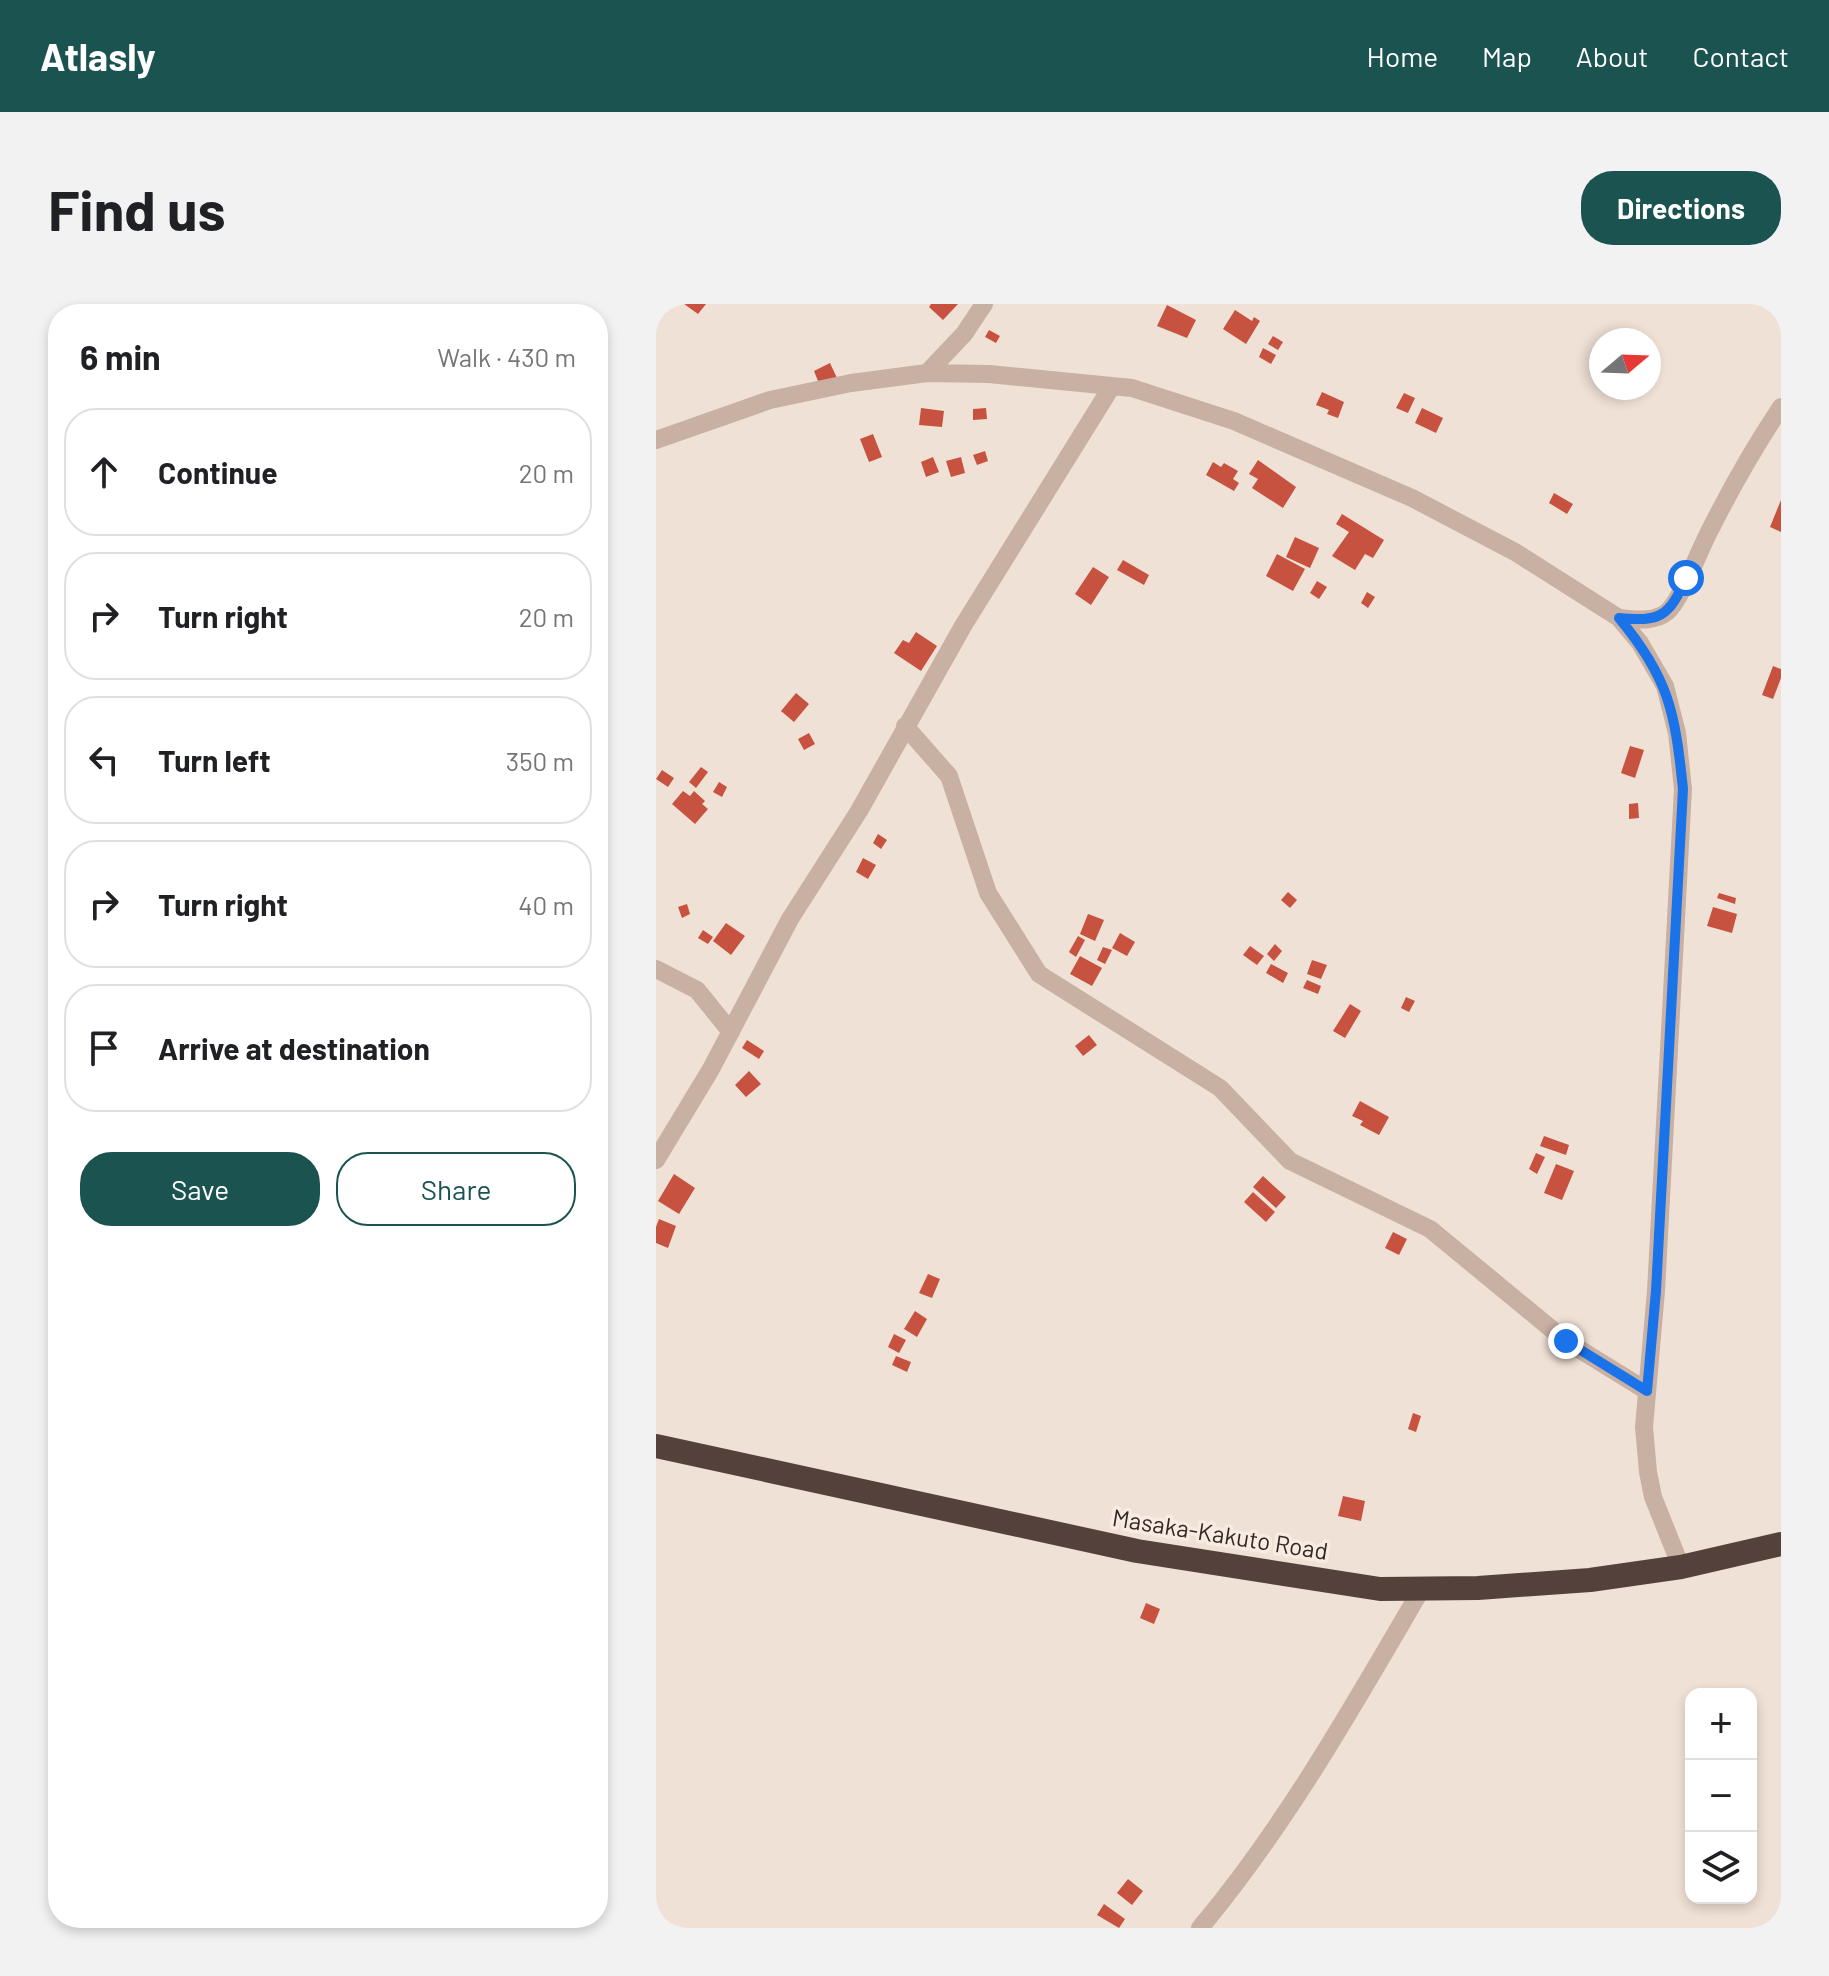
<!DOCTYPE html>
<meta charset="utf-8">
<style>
:root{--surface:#fff;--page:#f2f2f2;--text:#202124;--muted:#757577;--line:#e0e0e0;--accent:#1b5351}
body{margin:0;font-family:Barlow,sans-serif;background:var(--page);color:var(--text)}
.controls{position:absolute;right:24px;bottom:24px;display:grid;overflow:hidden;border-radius:16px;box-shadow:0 4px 12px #0003}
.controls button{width:72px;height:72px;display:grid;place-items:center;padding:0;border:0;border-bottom:2px solid var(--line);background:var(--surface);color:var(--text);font:40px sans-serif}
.compass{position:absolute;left:933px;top:24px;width:72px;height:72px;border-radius:50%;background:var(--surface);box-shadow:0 4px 12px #0003;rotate:71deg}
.stop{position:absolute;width:24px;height:24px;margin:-18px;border:6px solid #1a73e8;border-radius:50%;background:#fff}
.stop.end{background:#1a73e8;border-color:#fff;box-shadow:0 2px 8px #0008}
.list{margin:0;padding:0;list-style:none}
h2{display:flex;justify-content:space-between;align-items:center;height:104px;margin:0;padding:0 32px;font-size:34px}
h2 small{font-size:26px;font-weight:400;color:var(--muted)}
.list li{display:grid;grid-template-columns:52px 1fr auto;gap:24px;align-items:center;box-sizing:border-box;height:128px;margin:0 16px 16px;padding:0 16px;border:2px solid var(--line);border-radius:32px}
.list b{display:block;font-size:30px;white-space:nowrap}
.list em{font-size:26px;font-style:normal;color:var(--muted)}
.actions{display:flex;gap:16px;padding:24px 32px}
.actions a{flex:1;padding:18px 0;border:2px solid var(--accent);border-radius:32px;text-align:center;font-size:28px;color:var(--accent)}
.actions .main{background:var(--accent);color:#fff}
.icon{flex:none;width:44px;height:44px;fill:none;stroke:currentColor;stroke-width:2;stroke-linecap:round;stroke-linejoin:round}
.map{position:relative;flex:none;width:1125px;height:1624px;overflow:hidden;border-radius:32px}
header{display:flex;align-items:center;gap:48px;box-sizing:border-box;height:112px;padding:0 40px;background:var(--accent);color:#fff}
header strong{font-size:38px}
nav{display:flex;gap:44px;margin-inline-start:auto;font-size:28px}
.intro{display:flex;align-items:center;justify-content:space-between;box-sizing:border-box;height:192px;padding:0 48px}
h1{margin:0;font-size:56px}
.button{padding:20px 36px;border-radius:32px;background:var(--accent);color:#fff;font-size:28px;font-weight:700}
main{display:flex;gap:48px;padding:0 48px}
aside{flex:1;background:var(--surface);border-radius:32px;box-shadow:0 4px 12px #0003}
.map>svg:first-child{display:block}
.building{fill:#c6523f}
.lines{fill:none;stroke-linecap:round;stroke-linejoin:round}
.minor{stroke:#c8b0a2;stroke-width:18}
.highway{stroke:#54413c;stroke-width:24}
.route{stroke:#1a73e8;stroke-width:10}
.labels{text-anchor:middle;stroke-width:7;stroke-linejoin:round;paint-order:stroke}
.street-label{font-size:24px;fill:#332825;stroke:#f8ece2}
</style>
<header>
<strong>Atlasly</strong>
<nav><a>Home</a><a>Map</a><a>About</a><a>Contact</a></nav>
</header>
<div class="intro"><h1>Find us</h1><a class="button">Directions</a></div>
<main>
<aside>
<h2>6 min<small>Walk · 430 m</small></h2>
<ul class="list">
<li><svg class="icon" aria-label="ahead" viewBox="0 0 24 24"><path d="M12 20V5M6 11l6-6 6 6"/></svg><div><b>Continue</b></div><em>20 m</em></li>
<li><svg class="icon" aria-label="right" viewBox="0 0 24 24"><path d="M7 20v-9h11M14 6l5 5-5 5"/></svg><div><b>Turn right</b></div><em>20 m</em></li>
<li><svg class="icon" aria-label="left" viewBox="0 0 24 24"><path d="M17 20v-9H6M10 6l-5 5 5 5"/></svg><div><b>Turn left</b></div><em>350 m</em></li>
<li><svg class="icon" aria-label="right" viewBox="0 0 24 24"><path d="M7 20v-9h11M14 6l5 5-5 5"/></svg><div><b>Turn right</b></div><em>40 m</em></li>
<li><svg class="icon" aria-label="arrive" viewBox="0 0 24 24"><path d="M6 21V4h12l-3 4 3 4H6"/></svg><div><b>Arrive at destination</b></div></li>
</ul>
<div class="actions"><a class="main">Save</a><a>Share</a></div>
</aside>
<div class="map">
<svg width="1125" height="1624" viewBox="0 0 1125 1624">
<rect width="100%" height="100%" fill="#f0e1d6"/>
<path class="building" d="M 28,0 L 50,0 L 42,10 Z
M 275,0 L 302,0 L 287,16 L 273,3 Z
M 511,1 L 540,16 L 531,34 L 501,22 Z
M 579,6 L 596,17 L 598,13 L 604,17 L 590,40 L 567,25 Z
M 333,26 L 344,32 L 340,39 L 329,33 Z
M 617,32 L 627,38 L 622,46 L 612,40 Z
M 607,44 L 620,51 L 615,60 L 603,53 Z
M 174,59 L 181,74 L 164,82 L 158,67 Z
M 666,88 L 688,98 L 682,114 L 671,110 L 673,106 L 660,101 Z
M 748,89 L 759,94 L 752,109 L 740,104 Z
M 265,104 L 288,107 L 286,123 L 263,121 Z
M 330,104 L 331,115 L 317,116 L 317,105 Z
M 766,104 L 787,114 L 780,129 L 759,119 Z
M 217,130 L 226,153 L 213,158 L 204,135 Z
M 329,147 L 332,157 L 321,161 L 317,151 Z
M 277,153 L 283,168 L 270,173 L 265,158 Z
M 305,153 L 309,169 L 295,173 L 290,157 Z
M 602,156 L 640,183 L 627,204 L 596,184 L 602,175 L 593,170 Z
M 557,158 L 565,163 L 568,159 L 582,167 L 577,175 L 583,179 L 578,187 L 550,171 Z
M 898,189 L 917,200 L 911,210 L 893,199 Z
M 1125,196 L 1125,228 L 1114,223 Z
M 686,210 L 728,236 L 717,254 L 709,250 L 699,266 L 676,252 L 693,228 L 680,220 Z
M 639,233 L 663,244 L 654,264 L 630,253 Z
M 621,250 L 649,265 L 637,287 L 610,272 Z
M 467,256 L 493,271 L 488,281 L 461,266 Z
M 437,263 L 453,273 L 435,301 L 419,290 Z
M 661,277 L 671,283 L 663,295 L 654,289 Z
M 711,288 L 719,293 L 712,304 L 705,299 Z
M 260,328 L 281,342 L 265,367 L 238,349 L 247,336 L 253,339 Z
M 1117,362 L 1125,365 L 1125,374 L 1117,395 L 1106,391 Z
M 140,389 L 153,400 L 138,418 L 125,407 Z
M 153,429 L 159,440 L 148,446 L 142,435 Z
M 974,442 L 988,446 L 979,474 L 965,469 Z
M 45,463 L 52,468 L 40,484 L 33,478 Z
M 6,466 L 18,474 L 12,483 L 0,475 Z
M 63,478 L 71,483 L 66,493 L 57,488 Z
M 27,487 L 34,492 L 38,487 L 49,497 L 46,500 L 52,505 L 39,520 L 16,500 Z
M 982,499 L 983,514 L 973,515 L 973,500 Z
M 222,530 L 231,536 L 225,545 L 217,539 Z
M 207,554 L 220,561 L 212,575 L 200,568 Z
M 632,588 L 641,596 L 634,604 L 625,596 Z
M 1063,589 L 1080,594 L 1079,600 L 1061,594 Z
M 31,600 L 34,610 L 26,614 L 22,603 Z
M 1057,603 L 1081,610 L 1076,629 L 1051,622 Z
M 432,610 L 448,616 L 439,637 L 424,630 Z
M 70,619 L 89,632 L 75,651 L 57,637 Z
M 47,626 L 57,633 L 52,640 L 42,634 Z
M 464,629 L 479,638 L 471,652 L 456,644 Z
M 422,632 L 429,636 L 420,653 L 413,648 Z
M 619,640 L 626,647 L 618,657 L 611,650 Z
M 594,642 L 608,652 L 601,661 L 587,651 Z
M 447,643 L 456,646 L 449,660 L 441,656 Z
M 424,652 L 446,664 L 436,682 L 414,670 Z
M 656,656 L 671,661 L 665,675 L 651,670 Z
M 615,660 L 632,669 L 627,679 L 610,669 Z
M 651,676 L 665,682 L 662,690 L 647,684 Z
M 750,693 L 759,697 L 753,708 L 745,704 Z
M 694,700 L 705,707 L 689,734 L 677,727 Z
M 433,731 L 441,741 L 427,752 L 419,742 Z
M 91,736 L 108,747 L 103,755 L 86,744 Z
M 93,767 L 105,780 L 90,793 L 79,781 Z
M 704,797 L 733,813 L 723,831 L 704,821 L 707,817 L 696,812 Z
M 888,832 L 913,841 L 910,851 L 884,842 Z
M 880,849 L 889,853 L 881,870 L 873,865 Z
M 900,860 L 918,867 L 906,896 L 888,889 Z
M 18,870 L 39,884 L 23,910 L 2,897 Z
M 607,872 L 630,893 L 620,904 L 597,883 Z
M 597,888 L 619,908 L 610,918 L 588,898 Z
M 3,915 L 20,922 L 12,944 L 0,939 L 0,923 Z
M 737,928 L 751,935 L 743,951 L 729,944 Z
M 272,970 L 284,975 L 276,994 L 263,989 Z
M 259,1007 L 271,1015 L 261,1033 L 248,1025 Z
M 238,1030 L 250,1036 L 243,1049 L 232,1043 Z
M 240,1052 L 255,1058 L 251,1068 L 236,1061 Z
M 757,1109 L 765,1112 L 760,1128 L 752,1125 Z
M 687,1192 L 709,1197 L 705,1217 L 682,1212 Z
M 490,1299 L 504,1305 L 498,1320 L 484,1314 Z
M 472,1575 L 487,1587 L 476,1601 L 461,1589 Z
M 448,1600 L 469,1615 L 463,1624 L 441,1611 Z"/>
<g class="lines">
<path class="minor" d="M 271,69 L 308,30 L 328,0
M 0,136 L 114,96 L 195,79 L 271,69 L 333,70 L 476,84 L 578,117 L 756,194 L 859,248 L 963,314 L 984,339 L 1009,382 L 1021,429 L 1027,485 L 1000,987 L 988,1123 L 992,1168 L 997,1193 L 1025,1263
M 963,314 C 978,315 997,319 1011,308 C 1026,295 1043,246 1054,226 C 1075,184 1099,142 1125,103
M 249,422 L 293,472 L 332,589 L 383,670 L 564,784 L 634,857 L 774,925 L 910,1037 L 991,1087
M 0,665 L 41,686 L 75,728
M 0,856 L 55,765 L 134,615 L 203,507 L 307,322 L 456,82
M 544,1624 C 631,1520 697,1402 765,1286"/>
<path class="highway" d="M 0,1142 L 481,1247 L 724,1285 L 822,1284 L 934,1276 L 1025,1263 L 1125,1240"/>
</g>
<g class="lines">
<path class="route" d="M 910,1037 L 991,1087 L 1000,987 L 1027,485 C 1019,408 1013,374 963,314 C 1004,318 1013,313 1030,274"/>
</g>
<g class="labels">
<g class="street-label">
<text transform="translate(564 1231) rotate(9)" y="8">Masaka-Kakuto Road</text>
</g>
</g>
</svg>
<div class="controls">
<button>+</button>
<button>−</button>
<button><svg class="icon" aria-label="layers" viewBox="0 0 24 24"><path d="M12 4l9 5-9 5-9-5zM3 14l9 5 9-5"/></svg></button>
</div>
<svg class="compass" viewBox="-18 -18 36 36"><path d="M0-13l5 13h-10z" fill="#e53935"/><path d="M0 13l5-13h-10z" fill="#757577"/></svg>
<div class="stop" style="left:1030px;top:274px"></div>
<div class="stop end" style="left:910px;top:1037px"></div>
</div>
</main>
